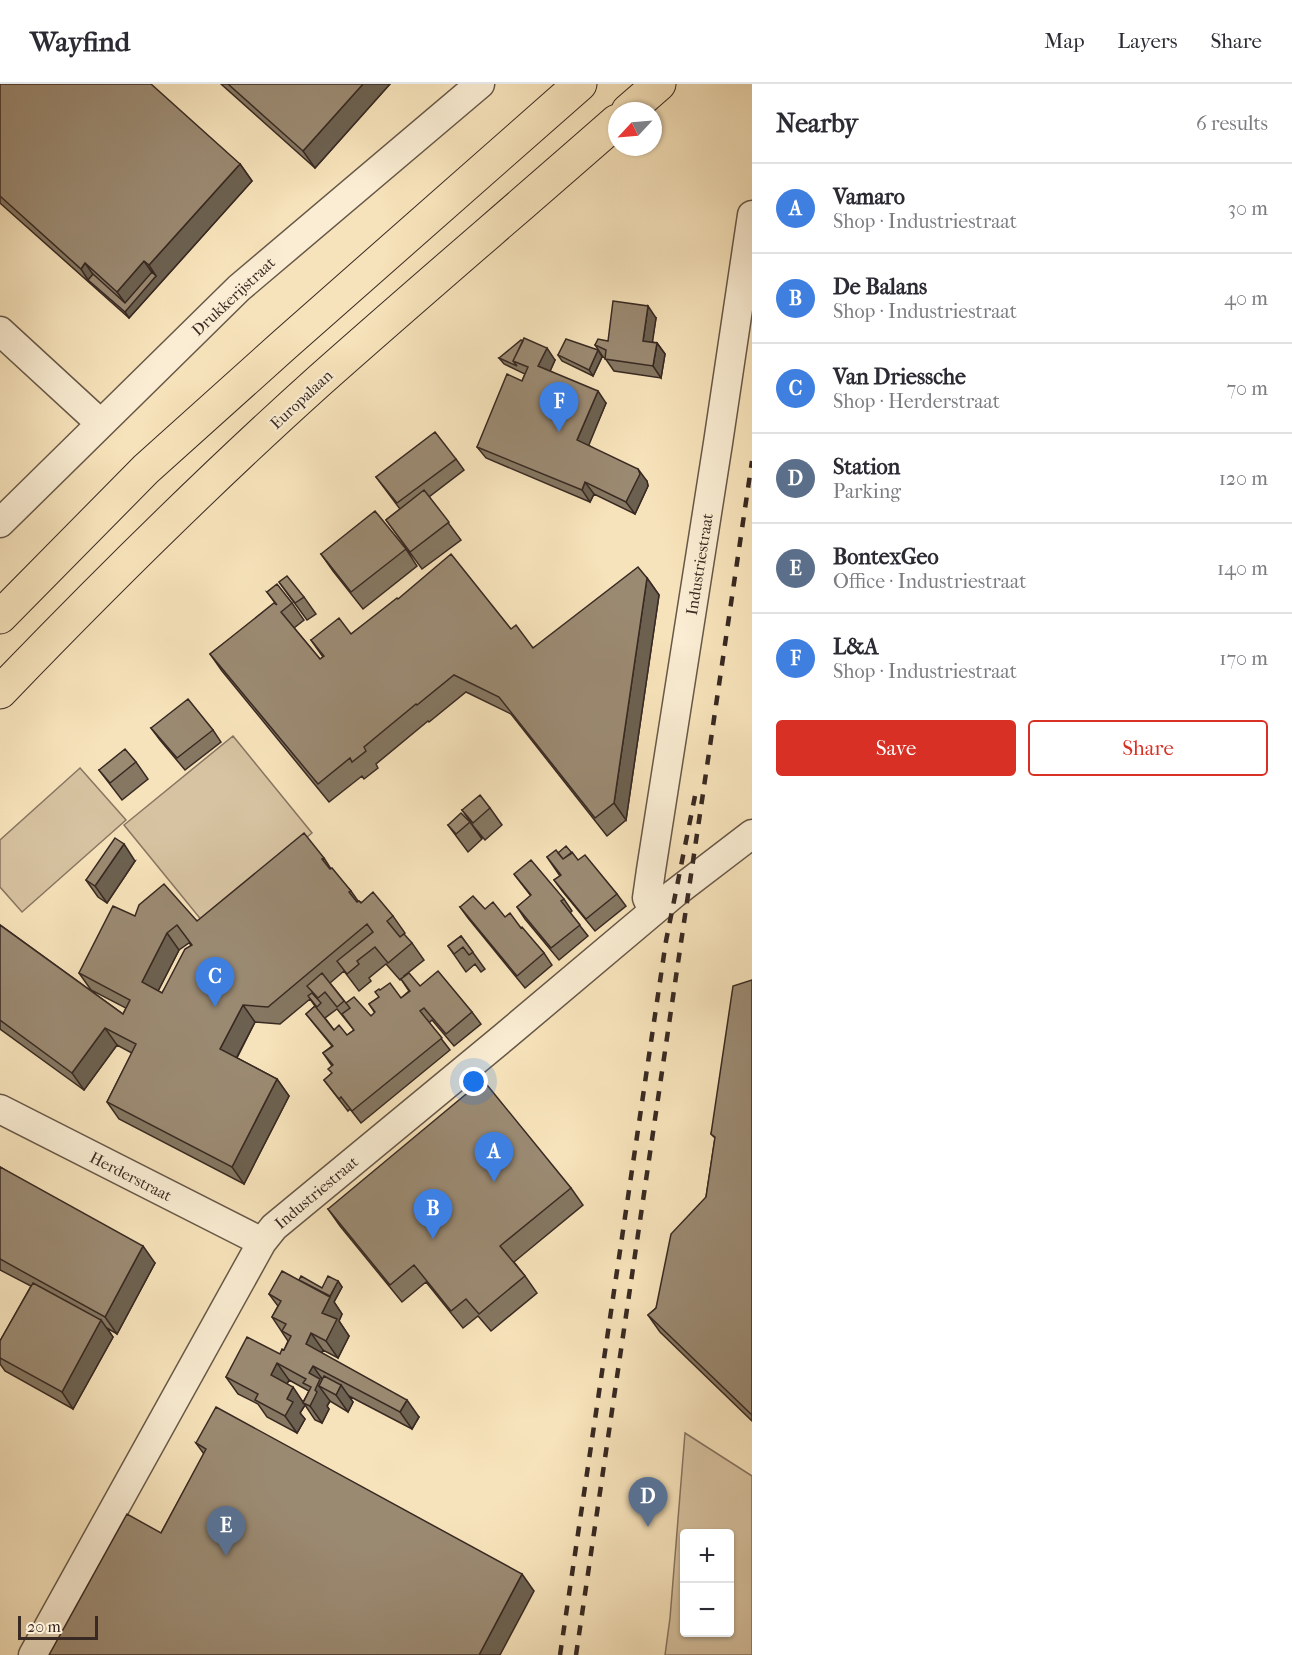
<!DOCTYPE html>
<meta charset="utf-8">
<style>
:root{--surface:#fff;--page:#f7f7f7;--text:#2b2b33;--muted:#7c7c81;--line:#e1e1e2;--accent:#d93025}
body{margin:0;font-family:"IM FELL French Canon",serif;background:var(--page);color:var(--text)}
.controls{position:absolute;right:18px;bottom:18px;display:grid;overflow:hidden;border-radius:6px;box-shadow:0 2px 4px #0004}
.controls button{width:54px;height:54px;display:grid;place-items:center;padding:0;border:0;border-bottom:2px solid var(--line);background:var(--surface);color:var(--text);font:30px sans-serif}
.compass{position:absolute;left:608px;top:18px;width:54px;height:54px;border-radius:50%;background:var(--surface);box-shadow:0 2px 4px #0004;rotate:244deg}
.scale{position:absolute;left:18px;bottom:15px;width:80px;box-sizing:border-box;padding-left:6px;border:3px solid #382922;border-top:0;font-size:16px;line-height:21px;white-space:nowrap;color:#382922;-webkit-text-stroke:4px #faedd3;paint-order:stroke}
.you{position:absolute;left:474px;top:998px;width:21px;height:21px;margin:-15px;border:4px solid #fff;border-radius:50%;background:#1a73e8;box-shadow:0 0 0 9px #1a73e833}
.badge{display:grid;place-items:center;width:39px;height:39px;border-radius:50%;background:var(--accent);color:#fff;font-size:20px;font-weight:700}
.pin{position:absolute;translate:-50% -50px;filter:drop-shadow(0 2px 3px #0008)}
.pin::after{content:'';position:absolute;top:32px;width:21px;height:18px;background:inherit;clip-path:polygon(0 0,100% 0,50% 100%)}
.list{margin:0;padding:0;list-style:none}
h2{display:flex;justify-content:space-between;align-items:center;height:78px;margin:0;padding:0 24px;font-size:26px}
h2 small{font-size:20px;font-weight:400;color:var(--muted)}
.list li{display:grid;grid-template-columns:39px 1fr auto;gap:18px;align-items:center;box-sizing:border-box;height:90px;padding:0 24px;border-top:2px solid var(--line)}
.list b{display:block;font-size:22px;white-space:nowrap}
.list p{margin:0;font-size:20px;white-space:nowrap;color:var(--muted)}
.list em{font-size:20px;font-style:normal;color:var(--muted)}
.actions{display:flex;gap:12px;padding:18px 24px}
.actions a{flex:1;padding:14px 0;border:2px solid var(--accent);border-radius:6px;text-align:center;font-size:21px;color:var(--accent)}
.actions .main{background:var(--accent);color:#fff}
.map{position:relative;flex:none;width:752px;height:1571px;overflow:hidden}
header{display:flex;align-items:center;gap:36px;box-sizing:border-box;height:84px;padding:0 30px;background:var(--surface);border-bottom:2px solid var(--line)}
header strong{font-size:28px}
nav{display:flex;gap:33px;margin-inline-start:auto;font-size:21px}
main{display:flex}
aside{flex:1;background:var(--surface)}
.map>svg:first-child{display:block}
.green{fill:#d7c3a1;stroke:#887662;stroke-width:1.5;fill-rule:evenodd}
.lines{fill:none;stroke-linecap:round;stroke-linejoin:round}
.minor-casing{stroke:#685848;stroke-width:31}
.trunk-casing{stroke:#382922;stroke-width:35}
.minor{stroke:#faedd3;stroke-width:28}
.trunk{stroke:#f7e3bb;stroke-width:33}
.rail{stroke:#382922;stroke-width:4.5;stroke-dasharray:10 10;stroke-linecap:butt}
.wall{fill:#857762;stroke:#382922;stroke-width:1.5;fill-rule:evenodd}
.shaded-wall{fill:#6c6150;stroke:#382922;stroke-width:1.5}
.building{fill:#9b8a72;stroke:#382922;stroke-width:1.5;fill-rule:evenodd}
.labels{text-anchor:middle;stroke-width:4.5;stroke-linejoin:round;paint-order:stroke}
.street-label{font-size:16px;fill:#382922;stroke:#faedd3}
</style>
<header>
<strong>Wayfind</strong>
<nav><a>Map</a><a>Layers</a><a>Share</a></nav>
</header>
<main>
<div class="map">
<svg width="752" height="1571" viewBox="0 0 752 1571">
<rect width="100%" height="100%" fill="#f7e3bb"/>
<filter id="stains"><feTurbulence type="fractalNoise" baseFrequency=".00333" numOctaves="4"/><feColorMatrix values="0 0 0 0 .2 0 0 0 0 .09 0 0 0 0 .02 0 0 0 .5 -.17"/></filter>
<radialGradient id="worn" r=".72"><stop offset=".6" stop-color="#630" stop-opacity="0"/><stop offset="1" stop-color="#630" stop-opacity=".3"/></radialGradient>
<path class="green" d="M 233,652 L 312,749 L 203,838 L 124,741 Z
M 80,684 L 126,736 L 22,828 L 0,803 L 0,756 Z
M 685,1349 L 752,1392 L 752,1571 L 665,1571 L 670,1534 ZM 684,1450 L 730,1450 L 730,1548 L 684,1548 Z"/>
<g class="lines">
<g class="minor-casing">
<path id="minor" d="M 0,247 L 100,339
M 0,439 L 239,204 L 480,0
M 653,827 L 647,814 L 651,786 L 718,359 L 752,131
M 0,1025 L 262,1158
M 33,1571 L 262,1158 L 274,1143 L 504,953 L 675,809 L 752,750"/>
</g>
<g class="trunk-casing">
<path id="trunk" d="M 628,27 L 659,0
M 0,533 L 146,385 L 284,261 L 580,0
M 0,608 C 103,501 209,396 319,297 C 418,209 518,124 617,37"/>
</g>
<use href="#minor" class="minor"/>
<use href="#trunk" class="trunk"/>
<path class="rail" d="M 560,1571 L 666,857 L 695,712
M 576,1571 L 752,377"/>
</g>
<path class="wall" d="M 0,0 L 240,80 L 252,97 L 129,234 L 0,119 Z
M 221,0 L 390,0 L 315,84 Z
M 656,234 L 652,258 L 657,259 L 665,270 L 661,294 L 614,287 L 605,274 L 603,273 L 595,261 L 608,257 Z
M 598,266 L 602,273 L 593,292 L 562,277 L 558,271 Z
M 499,274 L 555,276 L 550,287 L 606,319 L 588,361 L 647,397 L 648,402 L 635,430 L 594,410 L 590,418 L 486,374 L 477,363 L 522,297 L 525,290 L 504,280 Z
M 456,375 L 464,386 L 429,413 L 461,456 L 422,485 L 386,436 L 400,425 L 376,393 Z
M 406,465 L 417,482 L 363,525 L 333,487 L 321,470 Z
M 647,494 L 659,511 L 626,736 L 607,752 L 511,630 L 466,608 L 429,638 L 428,637 L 376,680 L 378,684 L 364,695 L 362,692 L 329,718 L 222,587 L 210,570 L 276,520 L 267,508 L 292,519 L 304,536 L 294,544 L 320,575 L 323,573 L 311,556 L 351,550 L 398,515 L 511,545 L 533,564 Z
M 279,498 L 304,513 L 316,530 L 307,536 Z
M 151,644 L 213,646 L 221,658 L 185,686 L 160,656 Z
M 136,678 L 148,695 L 122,716 L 99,686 Z
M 490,724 L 502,741 L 485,756 L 474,743 L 462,726 Z
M 470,738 L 482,755 L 468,768 L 448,741 Z
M 558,769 L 578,776 L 617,810 L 626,822 L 595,847 L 563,808 L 554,796 L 560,792 L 547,773 Z
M 324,774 L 331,785 L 351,807 L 358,817 L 393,832 L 405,849 L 400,853 L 412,859 L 424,876 L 404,892 L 420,902 L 472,928 L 481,940 L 454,962 L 432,936 L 429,939 L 450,966 L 361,1039 L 350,1025 L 348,1027 L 324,996 L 332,989 L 332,982 L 323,969 L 332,962 L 306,930 L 315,922 L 310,915 L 280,940 L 255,938 L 237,974 L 277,995 L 289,1012 L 244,1100 L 119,1035 L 107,1018 L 132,969 L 117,961 L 84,1006 L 0,945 L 0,841 L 123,930 L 126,924 L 91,906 L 79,889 L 135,832 L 197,837 ZM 189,859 L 191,861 L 162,909 L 158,907 L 179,866 ZM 386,880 L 400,896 L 401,895 L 409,907 L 401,914 L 380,906 L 379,913 L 369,920 L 375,929 L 371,932 L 346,919 L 330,899 L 344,887 L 359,907 L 371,897 L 369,894 ZM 337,925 L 354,946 L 347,951 L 334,946 L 325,934 Z
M 135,777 L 107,819 L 98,813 L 86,796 Z
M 514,790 L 564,815 L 572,827 L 570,829 L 588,852 L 559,876 L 525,835 L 517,823 L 531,812 Z
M 460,823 L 485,825 L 505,833 L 521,844 L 544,869 L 552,881 L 525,904 L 468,834 Z
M 461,852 L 485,885 L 481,888 L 475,880 L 466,888 L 448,862 Z
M 752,896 L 752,1337 L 660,1248 L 648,1231 L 656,1224 L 706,1113 L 715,1054 L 711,1050 Z
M 0,1083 L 155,1179 L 117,1250 L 107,1244 L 113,1253 L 73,1325 L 5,1287 L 0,1280 L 0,1257 L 31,1202 L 0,1186 Z
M 571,1104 L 583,1121 L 514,1178 L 525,1192 L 537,1209 L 491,1247 L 478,1232 L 463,1244 L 426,1198 L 402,1218 L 340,1142 L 328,1125 Z
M 299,1196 L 322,1204 L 338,1197 L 342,1203 L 334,1218 L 342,1230 L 339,1237 L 349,1252 L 338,1274 L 323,1266 L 322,1269 L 419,1333 L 412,1345 L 349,1312 L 353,1318 L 348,1328 L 330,1317 L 327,1322 L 329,1325 L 322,1339 L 315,1336 L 305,1321 L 300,1329 L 305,1335 L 297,1349 L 267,1333 L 258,1320 L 238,1310 L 226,1293 L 280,1270 L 284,1266 L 288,1257 L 272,1233 L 278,1222 L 269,1210 ZM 289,1296 L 309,1307 L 303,1318 L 287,1300 Z
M 196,1359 L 534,1507 L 161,1449 L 204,1370 Z"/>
<path class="shaded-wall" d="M 363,0 L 390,0 L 315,84 L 303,67 Z
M 240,80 L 252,97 L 129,234 L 125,228 L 128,223 L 117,208 L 144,177 L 155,193 L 156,192 L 149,181 Z
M 85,179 L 97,196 L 88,196 L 81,185 Z
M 648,222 L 656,234 L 651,268 L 643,257 Z
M 657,259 L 665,270 L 661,294 L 653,282 Z
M 547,264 L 555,276 L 547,294 L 538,282 Z
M 598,266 L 602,273 L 593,292 L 589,286 Z
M 598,307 L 606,319 L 586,368 L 577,356 Z
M 638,385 L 647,397 L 648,402 L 635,430 L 626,418 Z
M 585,398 L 594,410 L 590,418 L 582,406 Z
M 647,494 L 659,511 L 626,736 L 614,719 Z
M 124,760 L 135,777 L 107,819 L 95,802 Z
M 167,849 L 179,866 L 154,915 L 142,898 Z
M 243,921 L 255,938 L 232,982 L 220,965 Z
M 105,944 L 117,961 L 84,1006 L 72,989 Z
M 277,995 L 289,1012 L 244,1100 L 232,1083 Z
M 143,1162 L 155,1179 L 117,1250 L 105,1233 Z
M 338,1197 L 342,1203 L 334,1218 L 342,1230 L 339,1237 L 349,1252 L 338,1274 L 326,1257 L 322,1229 Z
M 101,1236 L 113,1253 L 73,1325 L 62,1308 Z
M 311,1249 L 323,1266 L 318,1277 L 306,1260 Z
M 277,1279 L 289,1296 L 283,1308 L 271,1291 Z
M 313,1282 L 325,1299 L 319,1302 L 330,1317 L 327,1322 L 329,1325 L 322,1339 L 310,1322 L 315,1306 L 309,1289 Z
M 341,1301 L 353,1318 L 348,1328 L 336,1311 Z
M 293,1303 L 305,1321 L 300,1329 L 305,1335 L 297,1349 L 285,1332 L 287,1315 Z
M 407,1316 L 419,1333 L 412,1345 L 400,1328 Z
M 522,1490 L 534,1507 L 500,1571 L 479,1571 Z"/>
<path class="building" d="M 0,0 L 151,0 L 240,80 L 149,181 L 144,177 L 117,208 L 85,179 L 81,185 L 0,112 Z
M 228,0 L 363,0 L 303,67 Z
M 152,188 L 156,192 L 125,228 L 88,196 L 93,190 L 125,219 Z
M 613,217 L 648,222 L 643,257 L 657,259 L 653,282 L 605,275 L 606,266 L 595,261 L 598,255 L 608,257 Z
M 524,254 L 547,264 L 538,282 L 598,307 L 577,356 L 638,385 L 640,390 L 626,418 L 585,398 L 582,406 L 477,363 L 507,290 L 522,297 L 528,283 L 513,277 Z
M 566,255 L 598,266 L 589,286 L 558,271 Z
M 521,256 L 523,257 L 513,277 L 517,282 L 499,274 Z
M 435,348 L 456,375 L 397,419 L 376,393 Z
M 424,406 L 449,438 L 410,468 L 386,436 Z
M 375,427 L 406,465 L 351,508 L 321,470 Z
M 451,470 L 511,545 L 516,541 L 533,564 L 638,483 L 647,494 L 614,719 L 595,734 L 499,613 L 454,591 L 417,621 L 416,620 L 364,663 L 366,667 L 352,678 L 350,674 L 318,700 L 210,570 L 274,519 L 277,521 L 267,508 L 277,500 L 292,519 L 281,528 L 320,575 L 324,572 L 311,556 L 339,534 L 351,550 L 397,514 L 398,515 Z
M 287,492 L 304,513 L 295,519 L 279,498 Z
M 188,615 L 213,646 L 177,674 L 151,644 Z
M 125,665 L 136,678 L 110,699 L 99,686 Z
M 480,711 L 490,724 L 473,739 L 462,726 Z
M 461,729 L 470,738 L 456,750 L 448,741 Z
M 304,749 L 324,774 L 322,775 L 330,785 L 332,784 L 351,807 L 349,808 L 357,818 L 359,817 L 361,819 L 373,808 L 393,832 L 387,837 L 400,853 L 404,850 L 412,859 L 388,879 L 375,863 L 357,877 L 359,880 L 347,890 L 337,877 L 373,848 L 367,840 L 268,923 L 243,921 L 220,965 L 277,995 L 232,1083 L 107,1018 L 136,960 L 105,944 L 72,989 L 0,936 L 0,841 L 123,930 L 130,916 L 79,889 L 113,822 L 135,832 L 139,821 L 164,800 L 197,837 ZM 177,841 L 192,861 L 185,865 L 162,909 L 142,898 L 167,849 Z
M 115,754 L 124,760 L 95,802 L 86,796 Z
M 566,762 L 572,769 L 563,775 L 558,769 Z
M 556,766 L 563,775 L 572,768 L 578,776 L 585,771 L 617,810 L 586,835 L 554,796 L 561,791 L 547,773 Z
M 531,776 L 564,815 L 561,817 L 580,841 L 551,864 L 517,823 L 531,811 L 514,790 Z
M 473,812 L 485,825 L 493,818 L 505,833 L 510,829 L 521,844 L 522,843 L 544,869 L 517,892 L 460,823 Z
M 461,852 L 473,868 L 469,871 L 463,863 L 454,870 L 448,862 Z
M 438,887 L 472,928 L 446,950 L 424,924 L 420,927 L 442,954 L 352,1027 L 341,1013 L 339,1015 L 324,996 L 332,989 L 328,985 L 333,981 L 323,969 L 333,962 L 306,930 L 315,922 L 334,946 L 339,941 L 347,951 L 354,946 L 342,930 L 350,924 L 346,919 L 354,913 L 371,932 L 375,928 L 369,920 L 379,913 L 375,908 L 379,905 L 380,906 L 390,899 L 401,914 L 410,907 L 401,895 L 409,889 L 420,902 Z
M 322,889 L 344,917 L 337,923 L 325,908 L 318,914 L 307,902 Z
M 752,896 L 752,1331 L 648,1231 L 656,1224 L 671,1150 L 706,1113 L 715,1053 L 711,1050 L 733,902 Z
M 312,909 L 321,919 L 317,923 L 308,912 Z
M 483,996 L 571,1104 L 500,1162 L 525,1192 L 479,1230 L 466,1215 L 451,1227 L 414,1181 L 390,1201 L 328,1125 Z
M 0,1083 L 143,1162 L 105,1233 L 0,1175 Z
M 282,1187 L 330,1213 L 322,1229 L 337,1235 L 326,1257 L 311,1249 L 306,1260 L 407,1316 L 400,1328 L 313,1282 L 309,1289 L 320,1295 L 315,1306 L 317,1308 L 310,1322 L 303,1319 L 311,1303 L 303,1299 L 306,1295 L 277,1279 L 271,1291 L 293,1303 L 287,1315 L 293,1318 L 285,1332 L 255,1316 L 258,1310 L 226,1293 L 247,1253 L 280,1270 L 282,1265 L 284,1266 L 291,1252 L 282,1247 L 286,1240 L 272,1233 L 281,1217 L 269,1210 Z
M 301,1192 L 322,1204 L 328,1192 L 338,1197 L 330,1212 L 299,1196 Z
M 33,1199 L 101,1236 L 62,1308 L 0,1274 L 0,1257 Z
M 324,1292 L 341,1301 L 336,1311 L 319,1302 Z
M 216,1323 L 522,1490 L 479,1571 L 49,1571 L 127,1430 L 161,1449 L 206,1365 L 196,1359 Z"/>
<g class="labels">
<g class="street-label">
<text transform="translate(233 212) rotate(-43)" y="6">Drukkerijstraat</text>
<text transform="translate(301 315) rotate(-43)" y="6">Europalaan</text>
<text transform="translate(699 480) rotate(-81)" y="6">Industriestraat</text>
<text transform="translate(131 1092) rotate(27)" y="6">Herderstraat</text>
<text transform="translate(316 1108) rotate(-40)" y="6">Industriestraat</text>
</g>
</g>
<rect width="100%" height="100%" filter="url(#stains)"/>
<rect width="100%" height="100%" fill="url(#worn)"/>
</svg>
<div class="controls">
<button>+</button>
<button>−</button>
</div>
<svg class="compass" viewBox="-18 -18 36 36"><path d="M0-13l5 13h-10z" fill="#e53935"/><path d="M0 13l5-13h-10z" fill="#7c7c81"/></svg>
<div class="scale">20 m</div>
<div class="you"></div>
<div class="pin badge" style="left:494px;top:1098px;background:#3f7fe0">A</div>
<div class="pin badge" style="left:433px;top:1155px;background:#3f7fe0">B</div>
<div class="pin badge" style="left:215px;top:923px;background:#3f7fe0">C</div>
<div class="pin badge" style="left:648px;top:1443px;background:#5c6f8a">D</div>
<div class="pin badge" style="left:226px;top:1472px;background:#5c6f8a">E</div>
<div class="pin badge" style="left:559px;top:348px;background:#3f7fe0">F</div>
</div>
<aside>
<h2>Nearby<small>6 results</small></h2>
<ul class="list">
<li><span class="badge" style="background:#3f7fe0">A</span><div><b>Vamaro</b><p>Shop · Industriestraat</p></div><em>30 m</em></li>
<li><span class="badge" style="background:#3f7fe0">B</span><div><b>De Balans</b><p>Shop · Industriestraat</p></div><em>40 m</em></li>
<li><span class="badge" style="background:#3f7fe0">C</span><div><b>Van Driessche</b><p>Shop · Herderstraat</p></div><em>70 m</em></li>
<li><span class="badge" style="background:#5c6f8a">D</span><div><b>Station</b><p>Parking</p></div><em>120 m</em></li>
<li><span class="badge" style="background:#5c6f8a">E</span><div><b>BontexGeo</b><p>Office · Industriestraat</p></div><em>140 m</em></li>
<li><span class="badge" style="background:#3f7fe0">F</span><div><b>L&amp;A</b><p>Shop · Industriestraat</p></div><em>170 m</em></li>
</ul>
<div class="actions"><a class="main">Save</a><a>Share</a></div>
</aside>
</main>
